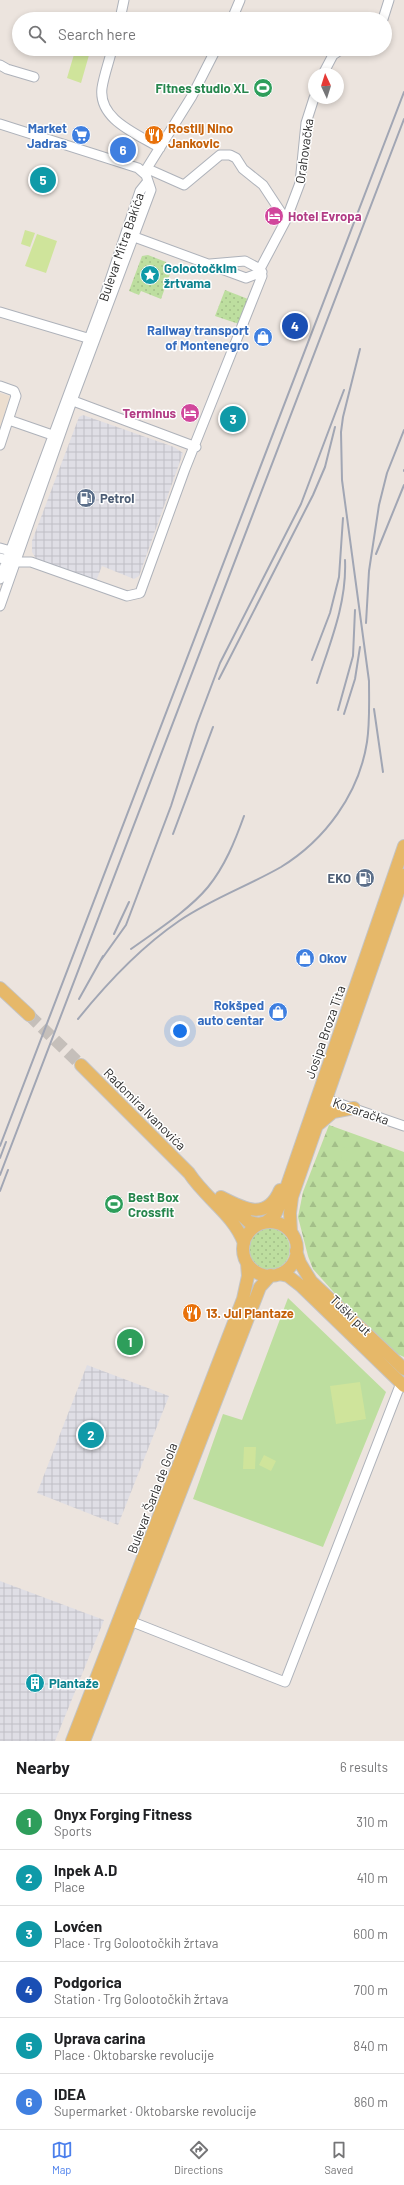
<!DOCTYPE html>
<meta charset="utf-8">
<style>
:root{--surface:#fff;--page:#f6f6f6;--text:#202124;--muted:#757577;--line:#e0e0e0;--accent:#4b7fec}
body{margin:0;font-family:Barlow,sans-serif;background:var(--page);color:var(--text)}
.compass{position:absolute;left:308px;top:68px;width:36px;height:36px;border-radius:50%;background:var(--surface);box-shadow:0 2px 6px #0003;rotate:356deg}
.you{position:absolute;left:180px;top:1031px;width:14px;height:14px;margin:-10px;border:3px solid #fff;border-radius:50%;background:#1a73e8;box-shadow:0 0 0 6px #1a73e833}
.badge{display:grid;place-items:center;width:26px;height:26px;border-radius:50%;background:var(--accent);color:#fff;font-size:13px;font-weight:700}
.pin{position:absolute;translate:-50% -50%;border:2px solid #fff;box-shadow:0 1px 4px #0006}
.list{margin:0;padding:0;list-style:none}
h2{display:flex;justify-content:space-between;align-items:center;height:52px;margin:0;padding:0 16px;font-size:17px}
h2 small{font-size:13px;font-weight:400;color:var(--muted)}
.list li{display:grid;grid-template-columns:26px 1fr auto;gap:12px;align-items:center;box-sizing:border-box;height:56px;padding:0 16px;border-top:1px solid var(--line)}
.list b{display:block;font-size:15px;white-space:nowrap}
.list p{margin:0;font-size:13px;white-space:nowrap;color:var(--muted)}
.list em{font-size:13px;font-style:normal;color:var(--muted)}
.icon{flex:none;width:22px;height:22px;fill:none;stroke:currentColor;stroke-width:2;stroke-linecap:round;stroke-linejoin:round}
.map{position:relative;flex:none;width:404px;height:1741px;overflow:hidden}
.search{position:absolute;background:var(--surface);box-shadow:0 2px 6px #0003;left:12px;right:12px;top:12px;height:44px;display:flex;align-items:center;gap:10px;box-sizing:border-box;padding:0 14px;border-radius:22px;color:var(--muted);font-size:15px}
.sheet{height:388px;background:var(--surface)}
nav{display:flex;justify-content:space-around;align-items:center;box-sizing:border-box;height:56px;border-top:1px solid var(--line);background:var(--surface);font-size:11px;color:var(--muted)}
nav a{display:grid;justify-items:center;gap:2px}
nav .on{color:var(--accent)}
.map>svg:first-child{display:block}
.industrial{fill:url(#industrial-grid)}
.education{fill:#ecdecf}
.grass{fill:url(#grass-dots)}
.forest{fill:url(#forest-firs)}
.park{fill:#bdde9f}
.pitch{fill:#cfe49b}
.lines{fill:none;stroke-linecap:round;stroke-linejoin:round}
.major-tunnel{stroke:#c5bfba;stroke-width:12;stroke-dasharray:12 6;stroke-linecap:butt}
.minor-casing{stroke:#aeb2ba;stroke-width:11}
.major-casing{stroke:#c4c4c4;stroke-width:14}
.minor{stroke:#fff;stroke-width:9}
.major{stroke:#e6b869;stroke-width:12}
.rail{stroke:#a1a6b4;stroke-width:2}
.labels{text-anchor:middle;stroke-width:3;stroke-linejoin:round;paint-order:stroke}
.leisure-label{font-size:13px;font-weight:bold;fill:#27864d;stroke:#fff;text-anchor:end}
.shop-label{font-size:13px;font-weight:bold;fill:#366cbe;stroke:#fff;text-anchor:end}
.food-label{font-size:13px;font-weight:bold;fill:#c56008;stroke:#fff;text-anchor:start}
.street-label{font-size:13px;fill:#2b2b2b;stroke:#fff}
.hotel-label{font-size:13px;font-weight:bold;fill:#b23c85;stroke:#fff;text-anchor:start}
.culture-label{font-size:13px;font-weight:bold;fill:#0d838f;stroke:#fff;text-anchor:start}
.service-label{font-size:13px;font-weight:bold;fill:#4e5e75;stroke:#fff;text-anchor:start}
</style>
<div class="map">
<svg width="404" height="1741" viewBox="0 0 404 1741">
<defs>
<pattern id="industrial-grid" width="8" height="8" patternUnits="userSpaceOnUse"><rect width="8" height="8" fill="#dfdee5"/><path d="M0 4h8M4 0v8" fill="none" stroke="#c0bfc5"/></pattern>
<pattern id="grass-dots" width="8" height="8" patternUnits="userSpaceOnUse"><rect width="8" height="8" fill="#bdde9f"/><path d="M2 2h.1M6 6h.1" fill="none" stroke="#a3bf89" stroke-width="1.8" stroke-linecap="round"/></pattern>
<pattern id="forest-firs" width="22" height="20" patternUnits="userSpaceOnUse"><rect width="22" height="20" fill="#bdde9f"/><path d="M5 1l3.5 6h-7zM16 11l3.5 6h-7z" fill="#a3bf89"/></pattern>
</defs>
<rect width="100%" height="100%" fill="#ece4de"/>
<path class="industrial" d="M 83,415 L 174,447 L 183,453 L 139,576 L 134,579 L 102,566 L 96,581 L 36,559 L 32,552 L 32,541 L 79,417 Z
M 87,1365 L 169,1396 L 118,1525 L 37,1493 Z
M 0,1581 L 104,1620 L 55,1741 L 0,1741 Z"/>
<path class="education" d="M 0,393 L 10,396 L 0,429 Z"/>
<path class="grass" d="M 148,255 L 166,262 L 170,274 L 161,299 L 141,291 L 139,295 L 129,291 L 142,256 Z
M 225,290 L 248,299 L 239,324 L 215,316 Z
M248 1249a21 21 0 1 1 42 0a21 21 0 1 1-42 0Z"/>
<path class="forest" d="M 329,1125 L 404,1152 L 404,1357 L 393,1352 L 357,1318 L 313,1269 L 308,1256 L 298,1217 L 303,1192 Z"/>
<path class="park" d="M 354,1147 L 354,1160 L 342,1161 L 341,1148 Z
M 288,1298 L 386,1392 L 323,1547 L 193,1499 L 223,1414 L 242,1420 Z"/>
<path class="pitch" d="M 75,51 L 89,55 L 81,83 L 67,78 Z
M 25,230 L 35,233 L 30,247 L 21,244 Z
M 37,234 L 57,241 L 46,273 L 25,266 Z
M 360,1382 L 366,1419 L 336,1424 L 330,1386 Z
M 244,1447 L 256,1447 L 255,1469 L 243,1469 Z
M 264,1455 L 276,1461 L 271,1471 L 259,1465 Z"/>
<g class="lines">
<path class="major-tunnel" d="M 29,1015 L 81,1065"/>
<g class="minor-casing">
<path id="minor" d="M 120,19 L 124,0
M 232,19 L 240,0
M 383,19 L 389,0
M 112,49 C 109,62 104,75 102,88 C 98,120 138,134 160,148
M 0,65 L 7,69 L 34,77
M 323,74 L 333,55 L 342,49
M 0,124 L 138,168 L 146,175 L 151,190 L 72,401 L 0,606
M 148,169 L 184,185 L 220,155 L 230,155 L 236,158 L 243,169 L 263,185 L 286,220
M 144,173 L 192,96 L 216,49
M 129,235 L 246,278 L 262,272
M 260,269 L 286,220 L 300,183 L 306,123 L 314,98
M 0,312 L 94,340
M 0,386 L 14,391 L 16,396 L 0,445
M 68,399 L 196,447
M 9,420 L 58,437
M 0,548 L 14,552
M 0,558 L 16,562 L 31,562 L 127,596 L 140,593 L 185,469 L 262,276 L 260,269 L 245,261 L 210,264
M 0,579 L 102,304 L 140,191 L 148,181
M 320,1097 L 404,1126
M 125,1619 L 285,1682 L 401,1383"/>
</g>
<g class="major-casing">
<path id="major" d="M 0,988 L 29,1015
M 81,1065 L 189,1173 C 206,1199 233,1214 244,1243
M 319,1124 L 333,1112 L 354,1108
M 221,1197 C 244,1209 267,1221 280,1190
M 230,1205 L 249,1222 L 259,1224
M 266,1222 L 275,1215 L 282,1200 L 404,846
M243 1249a27 27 0 1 1 54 0a27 27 0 1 1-54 0Z
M 291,1232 L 290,1213 L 292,1197 L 404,875
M 296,1251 L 300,1263 L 311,1281 L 404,1369
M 279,1274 L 288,1276 L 301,1286 L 404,1386
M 72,1741 L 243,1299 L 248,1276 L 247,1263
M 84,1741 L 260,1287 L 271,1275"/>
</g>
<use href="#minor" class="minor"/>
<use href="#major" class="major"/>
<path class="rail" d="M 404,471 L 404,470
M 376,554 L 404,485
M 366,623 L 369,571 L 379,505 L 387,473 L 404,430
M 312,660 L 330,613 L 339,577 L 343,518
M 219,679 L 313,495 L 325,467 L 335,427
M 317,683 C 330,643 347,603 345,560
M 374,709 L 383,772
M 338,710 L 353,656 L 355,610
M 344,714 L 355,679 L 360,647
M 173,834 L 213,727
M 114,934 L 129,902
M 131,949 C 156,931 189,910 208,887 C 225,866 235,841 244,816
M 101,960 L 126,925 L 171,806 L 197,724 L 220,663 L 301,504 L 344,390
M 79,999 L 103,956
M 78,1019 C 107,983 141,947 179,921 C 211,899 248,886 281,867 C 325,840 359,794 367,742 C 370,722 369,701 369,681 L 342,480 L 341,432 L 343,417 L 360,349
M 0,1146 L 404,92
M 0,1158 L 6,1142
M 0,1175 L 404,119
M 0,1191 L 8,1170"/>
</g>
<defs>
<g id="stadium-disc" transform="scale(1)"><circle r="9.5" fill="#2e9e5b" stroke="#fff"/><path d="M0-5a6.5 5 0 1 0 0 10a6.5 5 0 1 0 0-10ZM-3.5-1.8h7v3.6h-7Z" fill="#fff"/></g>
<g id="supermarket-disc" transform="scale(1)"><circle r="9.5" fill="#3f7fe0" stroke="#fff"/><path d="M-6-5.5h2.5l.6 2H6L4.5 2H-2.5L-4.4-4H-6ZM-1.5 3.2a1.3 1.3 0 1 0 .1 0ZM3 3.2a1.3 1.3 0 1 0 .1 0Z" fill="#fff"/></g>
<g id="restaurant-disc" transform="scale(1)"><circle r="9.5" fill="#e8710a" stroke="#fff"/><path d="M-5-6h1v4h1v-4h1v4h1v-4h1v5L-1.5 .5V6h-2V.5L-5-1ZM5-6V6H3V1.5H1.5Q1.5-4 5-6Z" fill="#fff"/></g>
<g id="hotel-disc" transform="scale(1)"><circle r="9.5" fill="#d1479c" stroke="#fff"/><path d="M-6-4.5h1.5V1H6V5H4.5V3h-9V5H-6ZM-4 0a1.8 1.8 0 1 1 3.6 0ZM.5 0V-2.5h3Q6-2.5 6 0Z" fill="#fff"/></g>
<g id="sight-disc" transform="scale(1)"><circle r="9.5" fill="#0f9aa8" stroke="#fff"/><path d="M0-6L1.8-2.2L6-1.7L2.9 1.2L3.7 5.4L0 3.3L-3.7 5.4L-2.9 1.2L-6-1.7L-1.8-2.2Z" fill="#fff"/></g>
<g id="shop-disc" transform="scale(1)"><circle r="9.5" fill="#3f7fe0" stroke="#fff"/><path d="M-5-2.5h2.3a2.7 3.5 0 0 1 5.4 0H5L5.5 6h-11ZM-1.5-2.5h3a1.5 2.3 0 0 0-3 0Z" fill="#fff"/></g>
<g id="fuel-disc" transform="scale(1)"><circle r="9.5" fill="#5c6f8a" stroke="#fff"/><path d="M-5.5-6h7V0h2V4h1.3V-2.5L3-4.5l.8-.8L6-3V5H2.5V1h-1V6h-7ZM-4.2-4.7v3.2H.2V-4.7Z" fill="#fff"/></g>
<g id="building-disc" transform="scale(1)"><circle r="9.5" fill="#0f9aa8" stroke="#fff"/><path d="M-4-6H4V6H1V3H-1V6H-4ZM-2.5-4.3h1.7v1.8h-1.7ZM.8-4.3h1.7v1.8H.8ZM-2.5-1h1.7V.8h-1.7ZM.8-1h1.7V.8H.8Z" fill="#fff"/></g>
</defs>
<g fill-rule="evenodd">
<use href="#stadium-disc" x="263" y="88"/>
<use href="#supermarket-disc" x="81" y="135"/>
<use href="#restaurant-disc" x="154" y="135"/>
<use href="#hotel-disc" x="274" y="216"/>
<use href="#sight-disc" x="150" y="275"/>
<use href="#shop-disc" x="263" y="337"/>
<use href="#hotel-disc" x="190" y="413"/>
<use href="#fuel-disc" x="86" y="498"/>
<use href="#fuel-disc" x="365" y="878"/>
<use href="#shop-disc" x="305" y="958"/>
<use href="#shop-disc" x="278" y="1012"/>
<use href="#stadium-disc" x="114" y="1204"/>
<use href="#restaurant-disc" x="192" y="1313"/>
<use href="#building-disc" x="35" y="1683"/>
</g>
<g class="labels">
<g class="leisure-label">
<text x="249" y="93">Fitnes studio XL</text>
<text x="128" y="1202" text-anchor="start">Best Box<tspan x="128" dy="15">Crossfit</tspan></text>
</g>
<g class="shop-label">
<text x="67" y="133">Market<tspan x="67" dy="15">Jadras</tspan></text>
<text x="249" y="335">Railway transport<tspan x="249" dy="15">of Montenegro</tspan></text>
<text x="319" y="963" text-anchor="start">Okov</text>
<text x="264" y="1010">Rokšped<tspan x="264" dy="15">auto centar</tspan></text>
</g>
<g class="food-label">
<text x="168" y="133">Rostilj Nino<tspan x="168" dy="15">Jankovic</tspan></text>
<text x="206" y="1318">13. Jul Plantaze</text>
</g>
<g class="street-label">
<text transform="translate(304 151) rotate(-82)" y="5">Orahovačka</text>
<text transform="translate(121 247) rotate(-71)" y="5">Bulevar Mitra Bakića</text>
<text transform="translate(325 1032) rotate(-71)" y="5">Josipa Broza Tita</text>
<text transform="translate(145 1109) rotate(45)" y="5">Radomira Ivanovića</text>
<text transform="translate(361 1111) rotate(19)" y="5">Kozaračka</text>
<text transform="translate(351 1315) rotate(44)" y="5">Tuški put</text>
<text transform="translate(152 1498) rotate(-69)" y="5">Bulevar Šarla de Gola</text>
</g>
<g class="hotel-label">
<text x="288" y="221">Hotel Evropa</text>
<text x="176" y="418" text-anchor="end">Terminus</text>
</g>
<g class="culture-label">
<text x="164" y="273">Golootočkim<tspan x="164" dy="15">žrtvama</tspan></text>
<text x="49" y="1688">Plantaže</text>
</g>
<g class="service-label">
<text x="100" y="503">Petrol</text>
<text x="351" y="883" text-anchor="end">EKO</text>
</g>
</g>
</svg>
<svg class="compass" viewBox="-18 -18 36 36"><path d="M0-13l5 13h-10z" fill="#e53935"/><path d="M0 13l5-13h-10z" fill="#757577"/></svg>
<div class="you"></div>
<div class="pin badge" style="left:130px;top:1342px;background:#2e9e5b">1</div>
<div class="pin badge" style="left:91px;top:1435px;background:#0f9aa8">2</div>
<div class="pin badge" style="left:233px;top:419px;background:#0f9aa8">3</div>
<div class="pin badge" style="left:295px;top:326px;background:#1a4fb4">4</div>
<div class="pin badge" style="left:43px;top:180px;background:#0f9aa8">5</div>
<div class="pin badge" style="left:123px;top:150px;background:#3f7fe0">6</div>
<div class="search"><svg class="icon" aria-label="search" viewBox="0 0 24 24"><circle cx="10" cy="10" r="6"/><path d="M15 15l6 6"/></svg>Search here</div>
</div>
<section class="sheet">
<h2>Nearby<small>6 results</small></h2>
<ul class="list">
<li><span class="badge" style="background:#2e9e5b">1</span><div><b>Onyx Forging Fitness</b><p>Sports</p></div><em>310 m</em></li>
<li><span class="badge" style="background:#0f9aa8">2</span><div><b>Inpek A.D</b><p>Place</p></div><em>410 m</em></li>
<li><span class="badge" style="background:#0f9aa8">3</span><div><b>Lovćen</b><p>Place · Trg Golootočkih žrtava</p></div><em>600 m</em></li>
<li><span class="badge" style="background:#1a4fb4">4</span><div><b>Podgorica</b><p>Station · Trg Golootočkih žrtava</p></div><em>700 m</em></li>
<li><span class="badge" style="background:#0f9aa8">5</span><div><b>Uprava carina</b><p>Place · Oktobarske revolucije</p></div><em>840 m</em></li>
<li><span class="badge" style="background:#3f7fe0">6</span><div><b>IDEA</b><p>Supermarket · Oktobarske revolucije</p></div><em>860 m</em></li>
</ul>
</section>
<nav>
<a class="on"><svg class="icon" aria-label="map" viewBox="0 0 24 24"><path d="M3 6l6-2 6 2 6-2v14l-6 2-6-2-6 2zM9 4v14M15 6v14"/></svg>Map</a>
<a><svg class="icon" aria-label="directions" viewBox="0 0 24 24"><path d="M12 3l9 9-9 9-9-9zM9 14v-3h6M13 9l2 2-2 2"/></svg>Directions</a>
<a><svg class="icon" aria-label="saved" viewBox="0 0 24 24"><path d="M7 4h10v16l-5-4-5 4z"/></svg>Saved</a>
</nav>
